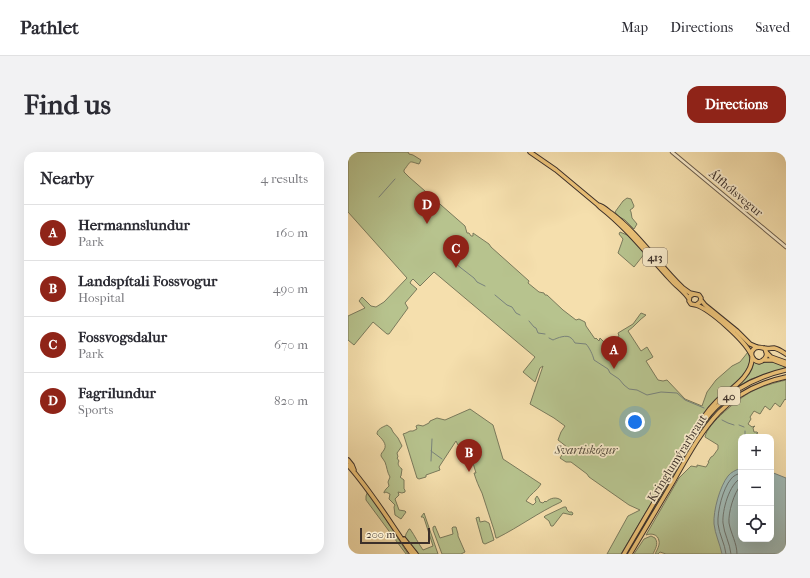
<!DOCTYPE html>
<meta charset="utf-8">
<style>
:root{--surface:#fff;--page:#f2f2f3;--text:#2b2b33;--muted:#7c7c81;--line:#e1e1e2;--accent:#8f2418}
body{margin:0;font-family:"IM FELL French Canon",serif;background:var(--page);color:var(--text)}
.controls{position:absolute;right:12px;bottom:12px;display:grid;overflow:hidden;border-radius:8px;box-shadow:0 4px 16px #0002}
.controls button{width:36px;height:36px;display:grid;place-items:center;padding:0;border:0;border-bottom:1px solid var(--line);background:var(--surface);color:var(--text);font:20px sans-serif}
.scale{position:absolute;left:12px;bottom:10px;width:70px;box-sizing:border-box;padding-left:4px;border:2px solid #3c302a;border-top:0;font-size:11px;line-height:14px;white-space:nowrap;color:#3c302a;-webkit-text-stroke:3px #f8eaca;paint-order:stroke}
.you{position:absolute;left:287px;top:270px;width:14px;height:14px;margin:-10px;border:3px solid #fff;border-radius:50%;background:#1a73e8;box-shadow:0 0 0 6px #1a73e833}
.badge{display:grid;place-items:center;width:26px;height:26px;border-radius:50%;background:var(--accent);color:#fff;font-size:13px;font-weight:700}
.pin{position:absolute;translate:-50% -33px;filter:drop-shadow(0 1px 2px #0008)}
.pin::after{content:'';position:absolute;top:21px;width:14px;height:12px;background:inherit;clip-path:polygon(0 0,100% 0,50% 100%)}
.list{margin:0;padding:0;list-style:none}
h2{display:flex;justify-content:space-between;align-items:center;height:52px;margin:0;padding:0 16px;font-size:17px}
h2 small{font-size:13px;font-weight:400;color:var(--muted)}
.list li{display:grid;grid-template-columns:26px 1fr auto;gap:12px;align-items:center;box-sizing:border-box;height:56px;padding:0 16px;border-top:1px solid var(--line)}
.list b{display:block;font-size:15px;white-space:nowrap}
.list p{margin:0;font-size:13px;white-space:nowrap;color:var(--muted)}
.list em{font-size:13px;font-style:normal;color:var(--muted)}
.icon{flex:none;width:22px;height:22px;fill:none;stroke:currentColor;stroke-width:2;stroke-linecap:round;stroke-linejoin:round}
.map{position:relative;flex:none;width:438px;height:402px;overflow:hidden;border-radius:12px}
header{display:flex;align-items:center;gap:24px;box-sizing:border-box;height:56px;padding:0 20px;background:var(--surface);border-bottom:1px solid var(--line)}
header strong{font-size:19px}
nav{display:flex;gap:22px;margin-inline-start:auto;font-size:14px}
.intro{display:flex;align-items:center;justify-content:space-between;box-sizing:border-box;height:96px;padding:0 24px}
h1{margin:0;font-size:28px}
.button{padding:10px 18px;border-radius:12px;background:var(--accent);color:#fff;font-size:14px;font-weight:700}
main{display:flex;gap:24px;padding:0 24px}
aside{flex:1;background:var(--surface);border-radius:12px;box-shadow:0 4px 16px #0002}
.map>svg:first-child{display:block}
.green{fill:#b7c38e;stroke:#7a7a5c}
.water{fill:#a1bab5;stroke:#79837d}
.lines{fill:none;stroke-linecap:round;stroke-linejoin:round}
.shore{stroke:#6e7570;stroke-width:1}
.stream{stroke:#79837d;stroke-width:1}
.minor-casing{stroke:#6a5c4b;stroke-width:4.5}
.major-casing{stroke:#3c302a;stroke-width:5.5}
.minor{stroke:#f8eaca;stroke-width:2.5}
.major{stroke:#eac076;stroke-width:3.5}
.labels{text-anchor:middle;stroke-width:3.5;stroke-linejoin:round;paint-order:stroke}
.shield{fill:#f8eaca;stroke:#74685a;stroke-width:1}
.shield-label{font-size:11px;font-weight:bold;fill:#3c302a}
.street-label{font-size:12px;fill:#3c302a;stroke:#f8eaca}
.park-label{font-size:12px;font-style:italic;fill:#554d3e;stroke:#f8eaca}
</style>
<header>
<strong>Pathlet</strong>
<nav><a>Map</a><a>Directions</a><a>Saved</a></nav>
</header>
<div class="intro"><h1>Find us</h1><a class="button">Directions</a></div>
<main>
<aside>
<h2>Nearby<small>4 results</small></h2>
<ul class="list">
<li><span class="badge">A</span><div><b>Hermannslundur</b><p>Park</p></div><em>160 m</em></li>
<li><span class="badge">B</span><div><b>Landspítali Fossvogur</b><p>Hospital</p></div><em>490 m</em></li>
<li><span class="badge">C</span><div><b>Fossvogsdalur</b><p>Park</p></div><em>670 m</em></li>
<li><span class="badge">D</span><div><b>Fagrilundur</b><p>Sports</p></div><em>820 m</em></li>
</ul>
</aside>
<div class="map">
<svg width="438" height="402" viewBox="0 0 438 402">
<rect width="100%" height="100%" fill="#f5dfad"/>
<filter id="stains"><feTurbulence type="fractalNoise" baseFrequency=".005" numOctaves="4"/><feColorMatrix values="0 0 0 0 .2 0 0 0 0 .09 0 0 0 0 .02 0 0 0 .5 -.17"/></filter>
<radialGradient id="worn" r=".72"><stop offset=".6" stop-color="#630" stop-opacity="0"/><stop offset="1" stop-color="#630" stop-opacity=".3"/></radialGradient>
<path class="green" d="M 0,0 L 60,0 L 61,2 L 65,3 L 73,8 L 71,12 C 60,9 64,8 56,18 L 56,20 L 61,25 L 117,74 L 119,81 L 121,81 L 123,84 L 125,84 L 125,81 L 141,92 L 143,95 L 181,129 L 180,131 L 191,140 L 196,141 L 197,143 L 199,143 L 215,158 L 228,168 L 231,167 L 237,170 L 238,174 L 247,187 L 248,186 L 251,189 L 252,186 L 260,194 L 266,191 L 265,188 L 271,184 L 270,181 L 285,172 L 293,161 L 298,163 C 291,168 287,174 280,179 L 293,199 L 299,195 L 305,205 L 298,209 L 310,228 L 315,229 L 319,228 L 337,247 L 354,254 L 359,240 L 368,228 L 384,214 L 392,210 L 400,200 C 401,205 403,208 401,213 C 395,229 373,242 362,255 C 359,259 356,264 353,268 L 273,402 L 259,402 L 280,364 L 292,358 L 281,353 L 241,325 L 239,322 L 223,310 L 218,310 L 212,306 L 219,295 L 210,288 L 213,280 L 217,274 L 206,266 L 182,252 L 195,214 L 192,216 L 187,230 L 175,220 L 187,205 L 86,120 L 72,134 L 65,127 L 63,129 L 62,131 L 69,137 L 57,151 L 60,156 L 41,182 L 39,182 L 25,170 L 6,193 L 0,188 L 0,164 L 17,156 L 11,149 L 14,145 L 23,154 L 28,155 L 36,150 L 59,126 L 0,60 Z
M 279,46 L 283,47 L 286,54 L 285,56 L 282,58 L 283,60 L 284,66 L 289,72 L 286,77 L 277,68 L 270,64 L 267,60 L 275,49 Z
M 272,80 L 279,83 L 297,101 L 286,115 L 270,101 L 275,87 L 271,82 Z
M 406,210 C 411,212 414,211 419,210 C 425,209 433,212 438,215 L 438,217 L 428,219 L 403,227 L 385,238 C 393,230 403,222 406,210 Z
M 438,228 L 438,248 L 437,247 L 432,255 L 427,251 L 422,258 L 417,254 L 412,262 L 406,259 L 402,265 L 403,267 L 400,272 L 404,275 L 407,274 L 405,276 L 406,280 L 409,280 L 410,281 L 405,284 L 405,285 L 393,285 L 393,387 L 427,402 L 318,402 L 312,400 L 310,402 L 307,402 C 309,398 312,393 311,389 C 310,382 303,381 298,383 L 331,326 L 343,314 L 349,315 L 349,313 L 358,315 L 361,310 L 360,310 L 363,305 L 365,304 L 370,297 L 370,293 L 357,285 C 359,272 391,246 403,240 C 414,234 426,231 438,228 Z
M 386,242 L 387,243 L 367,260 L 355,275 L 280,402 L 277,402 L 345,286 C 357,270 369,254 386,242 Z
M 122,257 L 145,273 L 155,307 L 193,332 C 189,339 182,342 178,349 L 185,353 L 188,350 L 187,347 L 189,344 L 191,347 L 192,350 L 195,351 L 197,349 L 198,350 C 202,346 209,344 214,349 L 213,350 C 191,360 171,375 149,386 L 148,386 L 146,378 L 134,341 C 131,335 128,328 126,321 L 128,321 L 125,311 L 122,312 L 120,305 L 122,302 L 122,300 L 119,300 L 118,297 L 116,297 L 116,294 L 114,293 L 112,295 L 110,293 L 108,289 L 91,315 L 92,318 L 78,323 L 78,325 L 71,327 L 69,326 L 56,284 L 55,282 L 58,281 L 62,279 L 65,279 L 69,277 L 68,274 L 70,273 L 75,274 L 81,271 L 82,269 L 89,266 L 97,268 Z
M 39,273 L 43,276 L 45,280 L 50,286 L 54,294 L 49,301 L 50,305 L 49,306 L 51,309 C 49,312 51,315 54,317 L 53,324 L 52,325 L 56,328 L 56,337 L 57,338 L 57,340 L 54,341 L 50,340 L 51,343 L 47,347 L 51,358 L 57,359 L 58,360 L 53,367 L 47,363 L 46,355 L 47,353 L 41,347 L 42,342 L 38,340 L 36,341 L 36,340 L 38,337 L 41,334 L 40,330 L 42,325 C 39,320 39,315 37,310 C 36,308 34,306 33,304 C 33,301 34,301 36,298 C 40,292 33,286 29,282 C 29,277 35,275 39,273 Z
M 20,339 L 60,402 L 58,402 L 18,348 L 18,344 Z
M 216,355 L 218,355 L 219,358 L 221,360 L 224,360 L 225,362 L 224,363 L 215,361 L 205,374 L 203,374 L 201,369 L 196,365 L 197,364 Z
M 76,361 L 90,402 L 69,402 L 57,387 L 58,382 L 61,377 L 62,377 C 67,384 70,391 75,398 L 85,394 L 76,366 L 75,365 L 73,365 Z
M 131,365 L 132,370 L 137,369 L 141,371 L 146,388 L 137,392 L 135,391 L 128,366 Z
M 87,374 L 92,386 L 105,382 L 104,376 L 105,375 L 108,375 L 110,382 L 110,384 L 117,400 L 113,402 L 94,402 L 85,378 L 85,375 Z
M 303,384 L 307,386 C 311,392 307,397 305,402 L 286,402 L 296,387 Z"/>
<path class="water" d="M 393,316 L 393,387 L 423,387 L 423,320 L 438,326 L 438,402 L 374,402 C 372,392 367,382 366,372 C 365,359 372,334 380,324 C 383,320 388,318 393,316 Z"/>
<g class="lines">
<path class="shore" d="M 378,402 C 377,392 371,382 370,372 C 369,360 375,336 383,327 C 385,324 389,322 393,321
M 383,402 C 382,391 376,382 375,371 C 374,359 381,332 393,326
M 389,402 C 389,391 383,382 381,371 C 380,361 386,340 393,333"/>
<path class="stream" d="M 31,45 L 47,27
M 100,105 L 113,116 L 126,126 L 129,130 L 137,134
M 147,143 L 159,153 L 164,155 L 168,161 L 172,163
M 181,169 L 186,175 L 188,176 L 190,181 L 197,182
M 201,186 L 205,188 C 209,186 219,182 223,186 C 225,187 226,190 227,191 L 238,192 C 241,195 245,203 246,208 L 260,217 L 262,221 L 271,227 L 276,233 L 281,237 L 289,238 L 299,243 L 313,240 L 329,241 L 337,248 L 356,256
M 374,268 L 380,271 L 386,273
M 391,273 L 396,275
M 397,279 L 397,285
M 83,299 L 94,307
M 83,309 L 84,287"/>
<g class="minor-casing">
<path id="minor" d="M 324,0 L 438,95"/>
</g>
<g class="major-casing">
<path id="major" d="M 182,0 L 208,18 L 250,53 L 252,55 C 279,76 299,102 322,127 C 328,134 337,140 341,147
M 250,53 C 255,54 259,58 263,61 C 291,82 310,112 335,136 L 342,141 L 351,143 L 353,146 L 352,150 L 348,153 L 343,152 L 341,149 L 342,144 L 346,142
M 353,148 L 357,153 L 389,179 L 402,192 L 409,195
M 348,153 C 363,158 396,188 403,202
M 416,196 C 421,202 418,208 411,210 C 405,209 400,201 407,196 C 411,194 413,196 416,196 C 420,197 423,196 426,196 C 431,197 435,200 438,202
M 418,200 L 423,205 L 437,210
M 415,208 L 425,208 L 438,213
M 355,266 C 359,260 364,254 369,249 C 381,238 405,224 404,205
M 0,308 L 4,313 L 6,318
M 0,313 C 24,340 43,372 64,402
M 56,387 L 68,402
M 276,402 C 291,376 306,351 321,325 C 352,271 372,233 438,218
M 282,402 C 297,377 311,353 326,328 C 355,277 375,238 438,225"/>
</g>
<use href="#minor" class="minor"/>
<use href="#major" class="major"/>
</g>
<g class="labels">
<g class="shield">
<rect x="295" y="96" width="24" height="18" rx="3"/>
<rect x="370" y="235" width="22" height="18" rx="3"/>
</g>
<g class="shield-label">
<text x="307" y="109">413</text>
<text x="381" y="248">40</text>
</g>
<g class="street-label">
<text transform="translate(388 41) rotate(40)" y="4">Álfhólsvegur</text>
<text transform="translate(329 306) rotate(-58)" y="4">Kringlumýrarbraut</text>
</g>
<g class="park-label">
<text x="238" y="302">Svartiskógur</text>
</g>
</g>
<rect width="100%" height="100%" filter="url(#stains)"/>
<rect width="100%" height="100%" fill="url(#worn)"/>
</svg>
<div class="controls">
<button>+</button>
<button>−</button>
<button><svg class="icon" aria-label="locate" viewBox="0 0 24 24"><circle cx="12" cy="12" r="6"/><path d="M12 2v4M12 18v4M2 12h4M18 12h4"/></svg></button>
</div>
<div class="scale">200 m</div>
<div class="you"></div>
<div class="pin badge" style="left:266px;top:217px">A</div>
<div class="pin badge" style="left:121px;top:320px">B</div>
<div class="pin badge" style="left:108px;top:116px">C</div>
<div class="pin badge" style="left:79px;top:72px">D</div>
</div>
</main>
